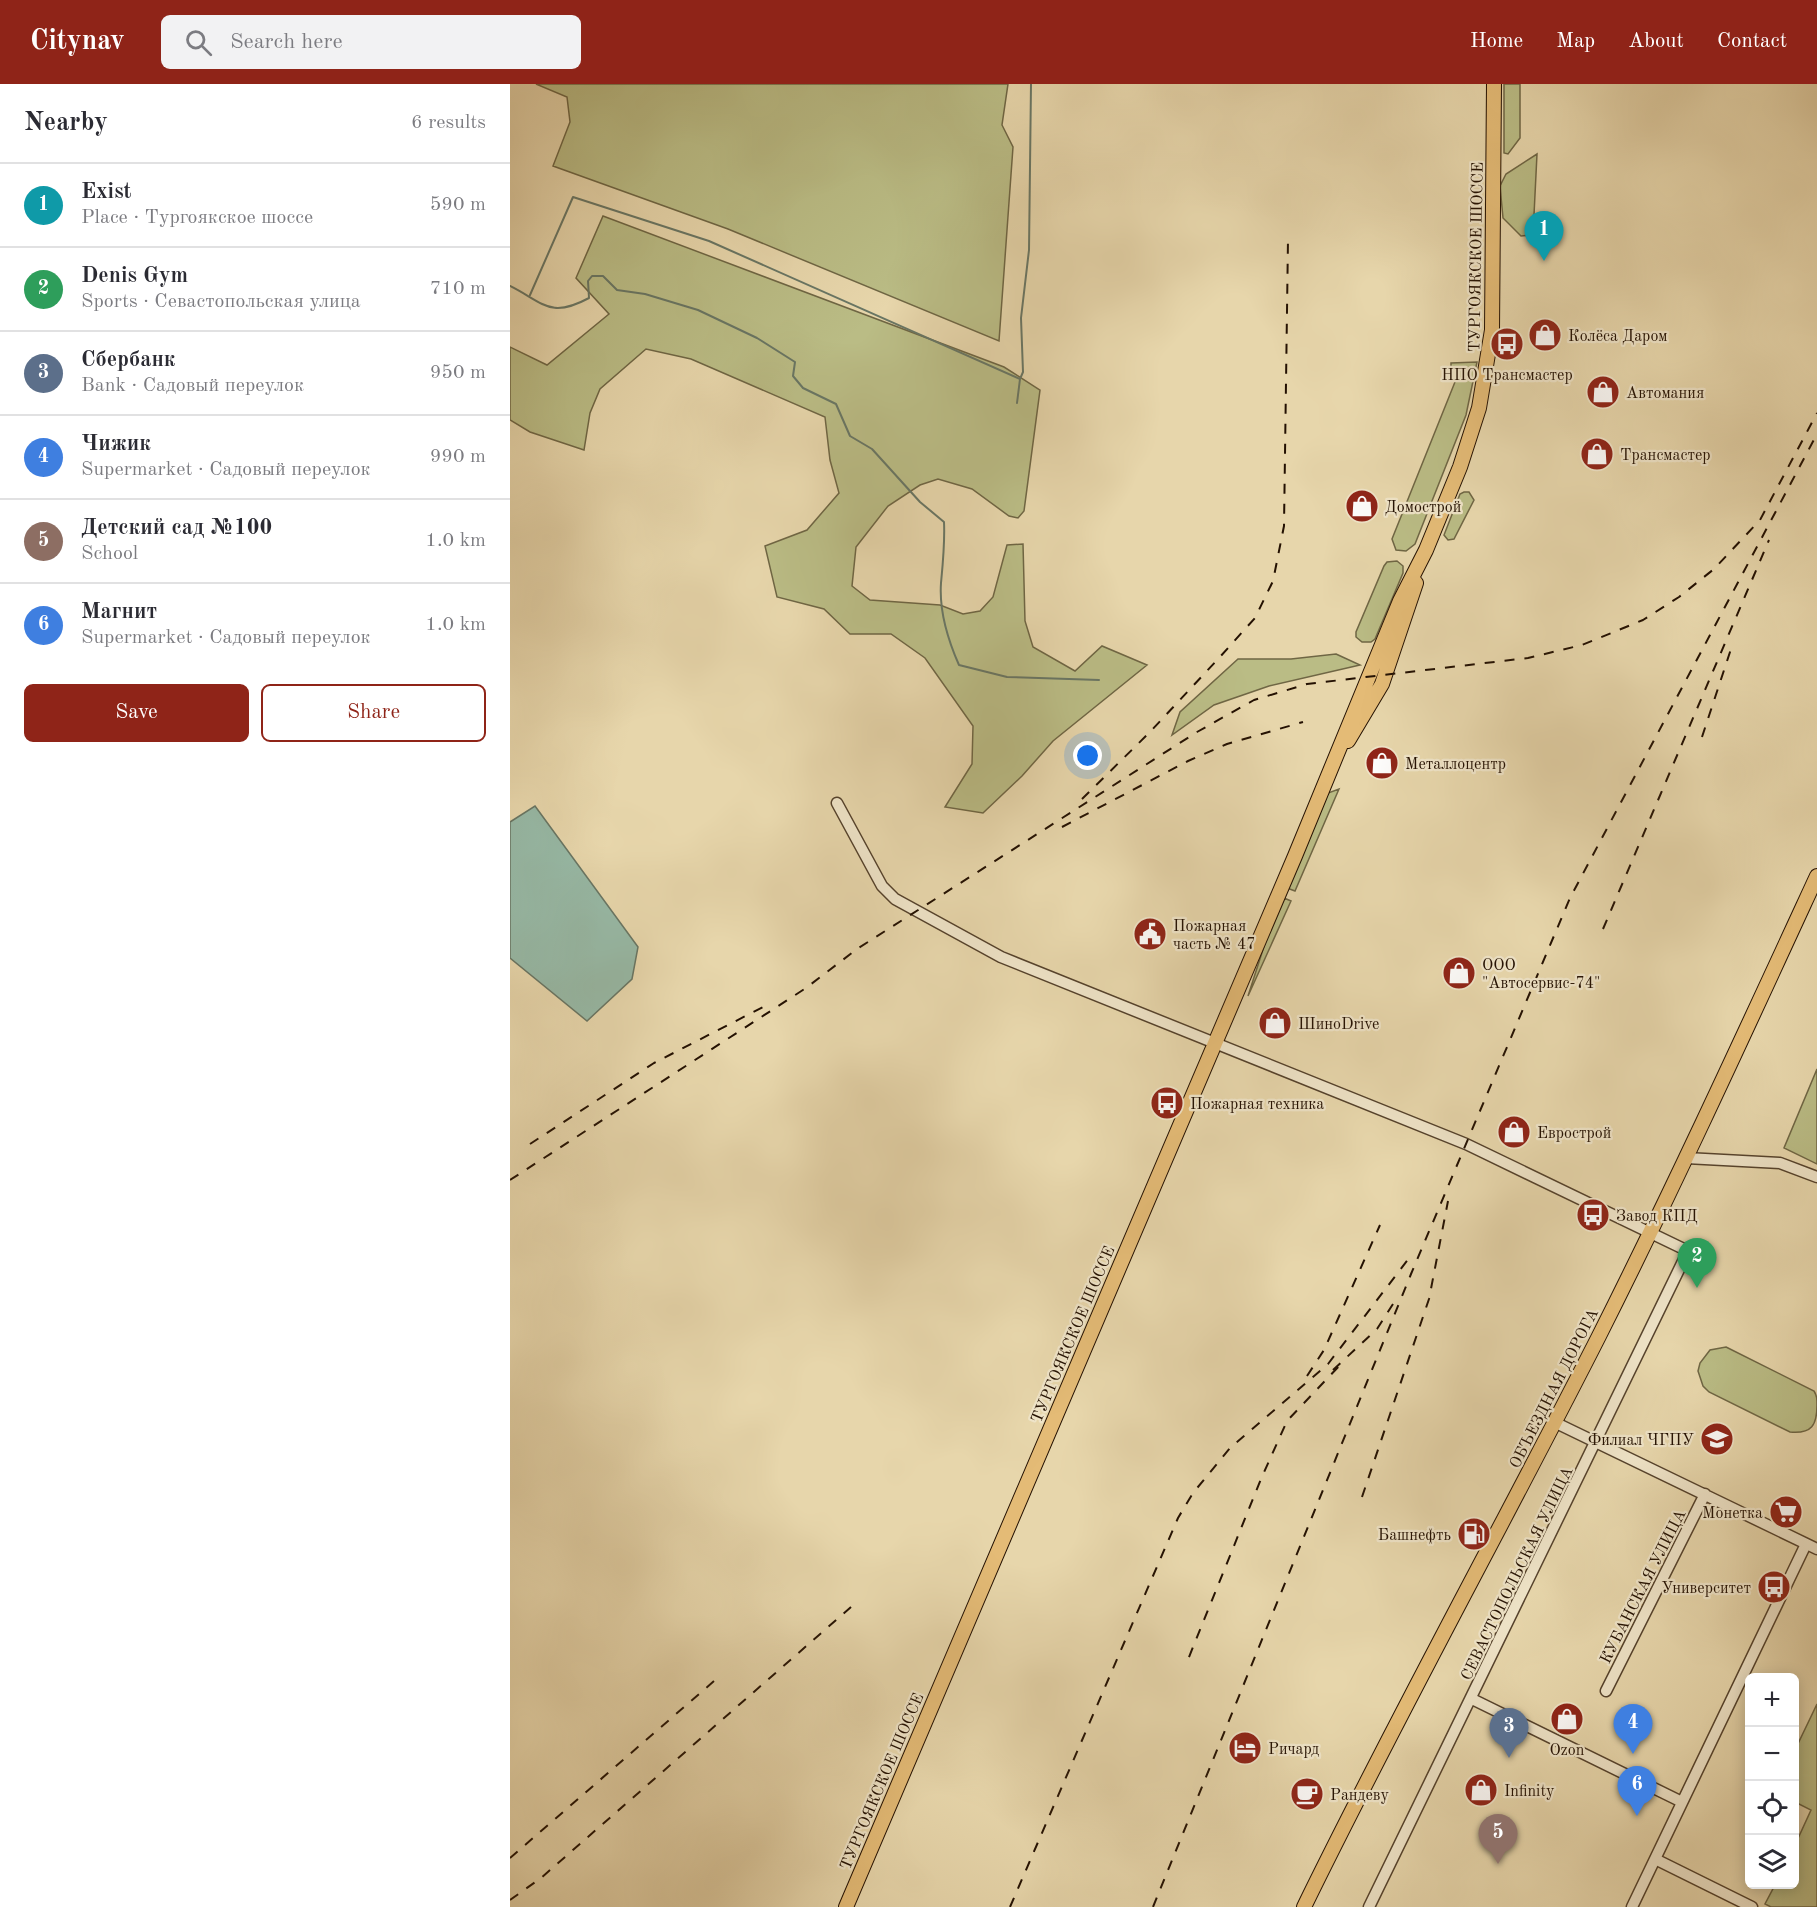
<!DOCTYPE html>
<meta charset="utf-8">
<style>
:root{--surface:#fff;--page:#f2f2f3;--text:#2b2b33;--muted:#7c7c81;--line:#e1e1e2;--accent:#8f2418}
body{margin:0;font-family:"Old Standard TT",serif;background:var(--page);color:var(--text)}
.controls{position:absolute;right:18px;bottom:18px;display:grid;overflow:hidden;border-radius:9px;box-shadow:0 3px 15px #0003}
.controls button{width:54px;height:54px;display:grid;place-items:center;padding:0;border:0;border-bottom:2px solid var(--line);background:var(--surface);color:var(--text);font:30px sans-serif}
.you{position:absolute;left:578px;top:672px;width:21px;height:21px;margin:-15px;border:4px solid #fff;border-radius:50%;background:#1a73e8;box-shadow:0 0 0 9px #1a73e833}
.badge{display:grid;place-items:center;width:39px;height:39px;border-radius:50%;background:var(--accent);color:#fff;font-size:20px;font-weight:700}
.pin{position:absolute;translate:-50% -50px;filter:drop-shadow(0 2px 3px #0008)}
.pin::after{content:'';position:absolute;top:32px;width:21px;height:18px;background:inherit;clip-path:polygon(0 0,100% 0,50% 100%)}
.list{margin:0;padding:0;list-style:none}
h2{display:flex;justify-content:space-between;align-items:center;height:78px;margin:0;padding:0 24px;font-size:26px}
h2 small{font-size:20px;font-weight:400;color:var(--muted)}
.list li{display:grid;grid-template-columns:39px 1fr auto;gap:18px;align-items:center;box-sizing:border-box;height:84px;padding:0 24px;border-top:2px solid var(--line)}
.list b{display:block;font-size:22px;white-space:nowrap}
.list p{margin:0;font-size:20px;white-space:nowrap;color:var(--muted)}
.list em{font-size:20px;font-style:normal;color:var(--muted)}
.actions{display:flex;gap:12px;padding:18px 24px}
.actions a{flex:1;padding:14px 0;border:2px solid var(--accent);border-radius:9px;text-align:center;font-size:21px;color:var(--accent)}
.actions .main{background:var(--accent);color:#fff}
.icon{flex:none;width:33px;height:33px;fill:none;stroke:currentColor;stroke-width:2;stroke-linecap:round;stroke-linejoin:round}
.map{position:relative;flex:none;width:1307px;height:1823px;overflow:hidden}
header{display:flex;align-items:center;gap:36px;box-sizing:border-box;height:84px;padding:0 30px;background:var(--accent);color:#fff}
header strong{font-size:28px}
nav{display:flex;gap:33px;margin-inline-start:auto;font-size:21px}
.search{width:420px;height:54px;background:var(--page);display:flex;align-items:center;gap:15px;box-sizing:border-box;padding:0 21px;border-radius:9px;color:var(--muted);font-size:22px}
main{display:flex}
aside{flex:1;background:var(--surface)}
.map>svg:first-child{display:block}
.green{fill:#babc85;stroke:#6f6644;stroke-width:1.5}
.water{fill:#97b9a6;stroke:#697664;stroke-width:1.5}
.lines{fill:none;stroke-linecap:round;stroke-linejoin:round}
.stream{stroke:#697664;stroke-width:2}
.minor-casing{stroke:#55422c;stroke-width:13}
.major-casing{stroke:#241102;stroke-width:16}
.minor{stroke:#efe4c8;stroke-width:10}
.major{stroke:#e4bb76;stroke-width:14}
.rail{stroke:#241102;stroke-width:2;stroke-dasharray:10 10;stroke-linecap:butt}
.labels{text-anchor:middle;stroke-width:4.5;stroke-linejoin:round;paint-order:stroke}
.street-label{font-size:16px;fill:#241102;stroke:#efe4c8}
.poi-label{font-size:16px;fill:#241102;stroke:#efe4c8;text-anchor:start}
</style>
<header>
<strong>Citynav</strong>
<div class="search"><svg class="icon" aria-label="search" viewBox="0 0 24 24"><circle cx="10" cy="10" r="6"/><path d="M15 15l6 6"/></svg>Search here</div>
<nav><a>Home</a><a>Map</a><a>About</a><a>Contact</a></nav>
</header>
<main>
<aside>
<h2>Nearby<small>6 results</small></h2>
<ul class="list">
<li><span class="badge" style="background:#0f9aa8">1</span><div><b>Exist</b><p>Place · Тургоякское шоссе</p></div><em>590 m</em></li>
<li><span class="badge" style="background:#2e9e5b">2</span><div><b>Denis Gym</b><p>Sports · Севастопольская улица</p></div><em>710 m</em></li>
<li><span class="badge" style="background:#5c6f8a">3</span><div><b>Сбербанк</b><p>Bank · Садовый переулок</p></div><em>950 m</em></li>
<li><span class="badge" style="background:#3f7fe0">4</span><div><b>Чижик</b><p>Supermarket · Садовый переулок</p></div><em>990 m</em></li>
<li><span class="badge" style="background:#8d6e63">5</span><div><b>Детский сад №100</b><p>School</p></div><em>1.0 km</em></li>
<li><span class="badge" style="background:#3f7fe0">6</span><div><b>Магнит</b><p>Supermarket · Садовый переулок</p></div><em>1.0 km</em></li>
</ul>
<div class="actions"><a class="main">Save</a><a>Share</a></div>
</aside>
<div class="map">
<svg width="1307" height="1823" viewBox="0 0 1307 1823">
<rect width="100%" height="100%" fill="#e7d6ab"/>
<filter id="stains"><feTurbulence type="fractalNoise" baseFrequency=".00333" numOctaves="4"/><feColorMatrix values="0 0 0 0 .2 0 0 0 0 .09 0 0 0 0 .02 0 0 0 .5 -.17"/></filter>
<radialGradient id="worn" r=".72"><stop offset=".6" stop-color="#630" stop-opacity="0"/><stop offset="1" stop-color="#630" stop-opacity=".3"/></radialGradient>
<path class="green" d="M 26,0 L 498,0 L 492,41 L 503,63 L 489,257 L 218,145 L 43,82 L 60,38 L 57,13 Z
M 994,0 L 1010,0 L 1010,54 L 998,70 L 994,69 Z
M 1027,70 L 1023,151 L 1011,152 L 993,134 L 990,102 L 996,90 Z
M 93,132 L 494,283 L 530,306 L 514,427 L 508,434 L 499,432 L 462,405 L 428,395 L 410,401 L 378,422 L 346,463 L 342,502 L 360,516 L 430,521 L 453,530 L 470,527 L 483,513 L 497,461 L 513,460 L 515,537 L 523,563 L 565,587 L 592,562 L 637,581 L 543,657 L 512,692 L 473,729 L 435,723 L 462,680 L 463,642 L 415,574 L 381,550 L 340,550 L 314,525 L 267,513 L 255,462 L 297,446 L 329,409 L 320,376 L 315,333 L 181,275 L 136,265 L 90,305 L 80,329 L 74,366 L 20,348 L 0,336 L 0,263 L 37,281 L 99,230 L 66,194 Z
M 967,278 L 956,331 L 905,460 L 896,467 L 886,466 L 882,455 L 951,283 L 941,283 L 941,279 Z
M 954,408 L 959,408 L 964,416 L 944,455 L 938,456 L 934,451 L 950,410 Z
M 887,477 L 893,482 L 893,489 L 865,555 L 861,558 L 852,558 L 846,553 L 846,548 L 874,482 L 877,478 Z
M 826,570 L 850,581 L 759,602 L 704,621 L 662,651 L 670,628 L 728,575 L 781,575 Z
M 829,705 L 785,807 L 777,804 L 818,709 Z
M 774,814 L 781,817 L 738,912 L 758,850 Z
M 1307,985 L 1307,1080 L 1274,1064 Z
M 1216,1263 L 1304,1307 C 1307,1312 1307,1315 1307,1321 C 1307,1341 1302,1350 1280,1348 L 1199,1308 L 1193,1302 L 1188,1287 L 1190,1279 L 1200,1266 Z
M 1307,1620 L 1307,1823 L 1261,1823 L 1255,1820 L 1265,1801 L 1284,1800 L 1285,1761 L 1301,1726 L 1285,1718 L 1285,1666 Z"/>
<path class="water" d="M 25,722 L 128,863 L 122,895 L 77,937 L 0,874 L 0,738 Z"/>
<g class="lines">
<path class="stream" d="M 0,202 C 34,219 40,235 79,214 L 78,197 L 82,192 L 93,192 L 107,206 L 135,210 L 188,226 L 247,254 L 285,278 L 283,292 L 293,304 L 326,320 L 340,352 L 362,365 L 410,418 L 434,438 C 435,459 433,478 431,499 C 429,527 438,556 449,581 L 497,593 L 589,596
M 20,211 L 63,113 L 199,157 L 510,295 L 507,319
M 510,295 L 513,288 L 511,234 L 519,166 L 521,0"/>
<g class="minor-casing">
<path id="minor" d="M 327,719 L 372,802 L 385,815 L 491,873 L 956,1060 L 1178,1167 L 859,1823
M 1176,1074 L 1270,1079 L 1307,1093
M 1044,1338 L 1307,1465
M 1096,1607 L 1195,1410
M 962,1615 L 1172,1718
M 1145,1775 L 1242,1823
M 1122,1823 L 1296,1460"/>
</g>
<g class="major-casing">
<path id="major" d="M 838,657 L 872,600 L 906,499
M 336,1823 L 785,772 L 890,517 L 916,466 L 950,383 L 969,324 L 982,246 L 984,0
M 794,1823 C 888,1630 992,1443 1089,1252 C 1165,1101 1236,946 1307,792"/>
</g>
<use href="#minor" class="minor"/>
<use href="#major" class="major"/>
<path class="rail" d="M 1192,653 L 1221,565
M 572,715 L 640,648 L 709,574 L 745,534 L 763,497 L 774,442 L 778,155
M 552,743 L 678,677 L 717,660 L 793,638
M 1093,845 L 1259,456
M 20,1060 L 144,979 L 255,922
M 0,1096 L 296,904 L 347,865 L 687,648 L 744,616 L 797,600 L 1018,574 L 1072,561 L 1133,536 L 1169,513 L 1204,485 L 1250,436 L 1307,329
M 823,1286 L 867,1245 L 883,1220
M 797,1292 L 814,1266 L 870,1141
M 852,1413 L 919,1215 L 938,1117
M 679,1573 L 751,1395 L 777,1337 L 830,1281
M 0,1774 L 211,1591
M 0,1816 L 31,1794 L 341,1523
M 500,1823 L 668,1434 L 683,1409 L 720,1364 L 818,1280 L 903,1169
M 643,1823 L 901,1190 L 1060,814 L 1307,350"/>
</g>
<defs>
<g id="shop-disc" transform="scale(1.725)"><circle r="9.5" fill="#8f2418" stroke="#efe4c8"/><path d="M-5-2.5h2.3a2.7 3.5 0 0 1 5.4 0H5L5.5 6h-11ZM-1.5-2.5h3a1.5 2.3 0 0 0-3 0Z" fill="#fff"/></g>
<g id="bus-disc" transform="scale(1.725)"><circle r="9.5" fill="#8f2418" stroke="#efe4c8"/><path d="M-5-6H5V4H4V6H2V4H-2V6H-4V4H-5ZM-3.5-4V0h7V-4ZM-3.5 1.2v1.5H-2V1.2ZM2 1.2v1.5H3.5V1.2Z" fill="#fff"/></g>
<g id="civic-disc" transform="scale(1.725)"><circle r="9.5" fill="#8f2418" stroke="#efe4c8"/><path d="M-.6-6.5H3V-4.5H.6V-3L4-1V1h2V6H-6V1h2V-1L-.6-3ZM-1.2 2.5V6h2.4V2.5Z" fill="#fff"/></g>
<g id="university-disc" transform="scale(1.725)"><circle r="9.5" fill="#8f2418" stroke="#efe4c8"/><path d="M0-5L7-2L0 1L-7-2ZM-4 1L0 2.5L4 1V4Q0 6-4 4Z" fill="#fff"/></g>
<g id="supermarket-disc" transform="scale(1.725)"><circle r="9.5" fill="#8f2418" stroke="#efe4c8"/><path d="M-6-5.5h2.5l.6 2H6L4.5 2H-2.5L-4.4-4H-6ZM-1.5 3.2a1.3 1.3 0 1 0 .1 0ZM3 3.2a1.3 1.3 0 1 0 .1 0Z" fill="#fff"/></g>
<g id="fuel-disc" transform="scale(1.725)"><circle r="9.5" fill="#8f2418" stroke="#efe4c8"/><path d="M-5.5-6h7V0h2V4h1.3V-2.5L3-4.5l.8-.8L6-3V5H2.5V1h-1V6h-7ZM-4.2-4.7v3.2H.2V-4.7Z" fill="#fff"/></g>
<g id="hotel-disc" transform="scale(1.725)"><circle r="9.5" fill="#8f2418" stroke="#efe4c8"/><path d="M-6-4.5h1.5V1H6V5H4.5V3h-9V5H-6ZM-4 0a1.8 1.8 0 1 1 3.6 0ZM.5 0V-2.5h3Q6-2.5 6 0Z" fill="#fff"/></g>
<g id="cafe-disc" transform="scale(1.725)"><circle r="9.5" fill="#8f2418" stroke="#efe4c8"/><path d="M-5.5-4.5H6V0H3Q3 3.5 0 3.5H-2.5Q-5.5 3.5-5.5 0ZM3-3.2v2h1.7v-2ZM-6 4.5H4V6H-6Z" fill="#fff"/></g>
</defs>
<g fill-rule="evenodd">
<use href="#shop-disc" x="1035" y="251"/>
<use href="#bus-disc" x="997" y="260"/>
<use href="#shop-disc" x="1093" y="308"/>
<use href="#shop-disc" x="1087" y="370"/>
<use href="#shop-disc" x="852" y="422"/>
<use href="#shop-disc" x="872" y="679"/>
<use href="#civic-disc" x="640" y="850"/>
<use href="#shop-disc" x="949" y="889"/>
<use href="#shop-disc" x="765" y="939"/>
<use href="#bus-disc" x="657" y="1019"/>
<use href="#shop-disc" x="1004" y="1048"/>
<use href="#bus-disc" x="1083" y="1131"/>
<use href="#university-disc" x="1207" y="1355"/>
<use href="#supermarket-disc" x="1276" y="1428"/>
<use href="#fuel-disc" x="964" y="1450"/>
<use href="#bus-disc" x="1264" y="1503"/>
<use href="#shop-disc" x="1057" y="1635"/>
<use href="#hotel-disc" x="735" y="1664"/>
<use href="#shop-disc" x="971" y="1706"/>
<use href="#cafe-disc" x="797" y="1710"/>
</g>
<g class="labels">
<g class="street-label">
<text transform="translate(965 173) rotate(-89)" y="6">ТУРГОЯКСКОЕ ШОССЕ</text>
<text transform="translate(562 1250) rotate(-67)" y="6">ТУРГОЯКСКОЕ ШОССЕ</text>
<text transform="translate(1043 1304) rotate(-63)" y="6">ОБЪЕЗДНАЯ ДОРОГА</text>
<text transform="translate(1006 1489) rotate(-64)" y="6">СЕВАСТОПОЛЬСКАЯ УЛИЦА</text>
<text transform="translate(1132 1502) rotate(-63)" y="6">КУБАНСКАЯ УЛИЦА</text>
<text transform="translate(371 1697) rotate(-67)" y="6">ТУРГОЯКСКОЕ ШОССЕ</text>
</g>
<g class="poi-label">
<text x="1058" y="257">Колёса Даром</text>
<text x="997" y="296" text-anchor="middle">НПО Трансмастер</text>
<text x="1116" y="314">Автомания</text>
<text x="1110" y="376">Трансмастер</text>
<text x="875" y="428">Домострой</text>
<text x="895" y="685">Металлоцентр</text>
<text x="663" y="847">Пожарная<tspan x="663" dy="18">часть № 47</tspan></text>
<text x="972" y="886">ООО<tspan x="972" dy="18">"Автосервис-74"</tspan></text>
<text x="788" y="945">ШиноDrive</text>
<text x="680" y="1025">Пожарная техника</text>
<text x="1027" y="1054">Еврострой</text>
<text x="1106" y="1137">Завод КПД</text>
<text x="1184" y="1361" text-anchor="end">Филиал ЧГПУ</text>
<text x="1253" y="1434" text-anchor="end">Монетка</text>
<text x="941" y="1456" text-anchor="end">Башнефть</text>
<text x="1241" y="1509" text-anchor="end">Университет</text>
<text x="758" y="1670">Ричард</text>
<text x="1057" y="1671" text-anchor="middle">Ozon</text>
<text x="994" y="1712">Infinity</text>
<text x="820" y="1716">Рандеву</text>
</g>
</g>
<rect width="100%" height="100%" filter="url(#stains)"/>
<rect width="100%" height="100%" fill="url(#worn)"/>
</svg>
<div class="controls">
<button>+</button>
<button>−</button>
<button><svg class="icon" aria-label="locate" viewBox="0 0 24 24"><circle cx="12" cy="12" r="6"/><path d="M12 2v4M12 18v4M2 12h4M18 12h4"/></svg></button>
<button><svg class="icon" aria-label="layers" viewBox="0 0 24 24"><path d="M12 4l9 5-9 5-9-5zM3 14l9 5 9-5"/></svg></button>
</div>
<div class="you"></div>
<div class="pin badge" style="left:1034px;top:177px;background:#0f9aa8">1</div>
<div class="pin badge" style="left:1187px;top:1204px;background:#2e9e5b">2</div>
<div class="pin badge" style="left:999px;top:1674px;background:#5c6f8a">3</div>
<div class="pin badge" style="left:1123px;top:1670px;background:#3f7fe0">4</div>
<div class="pin badge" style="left:988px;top:1780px;background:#8d6e63">5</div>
<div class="pin badge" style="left:1127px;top:1732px;background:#3f7fe0">6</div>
</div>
</main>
